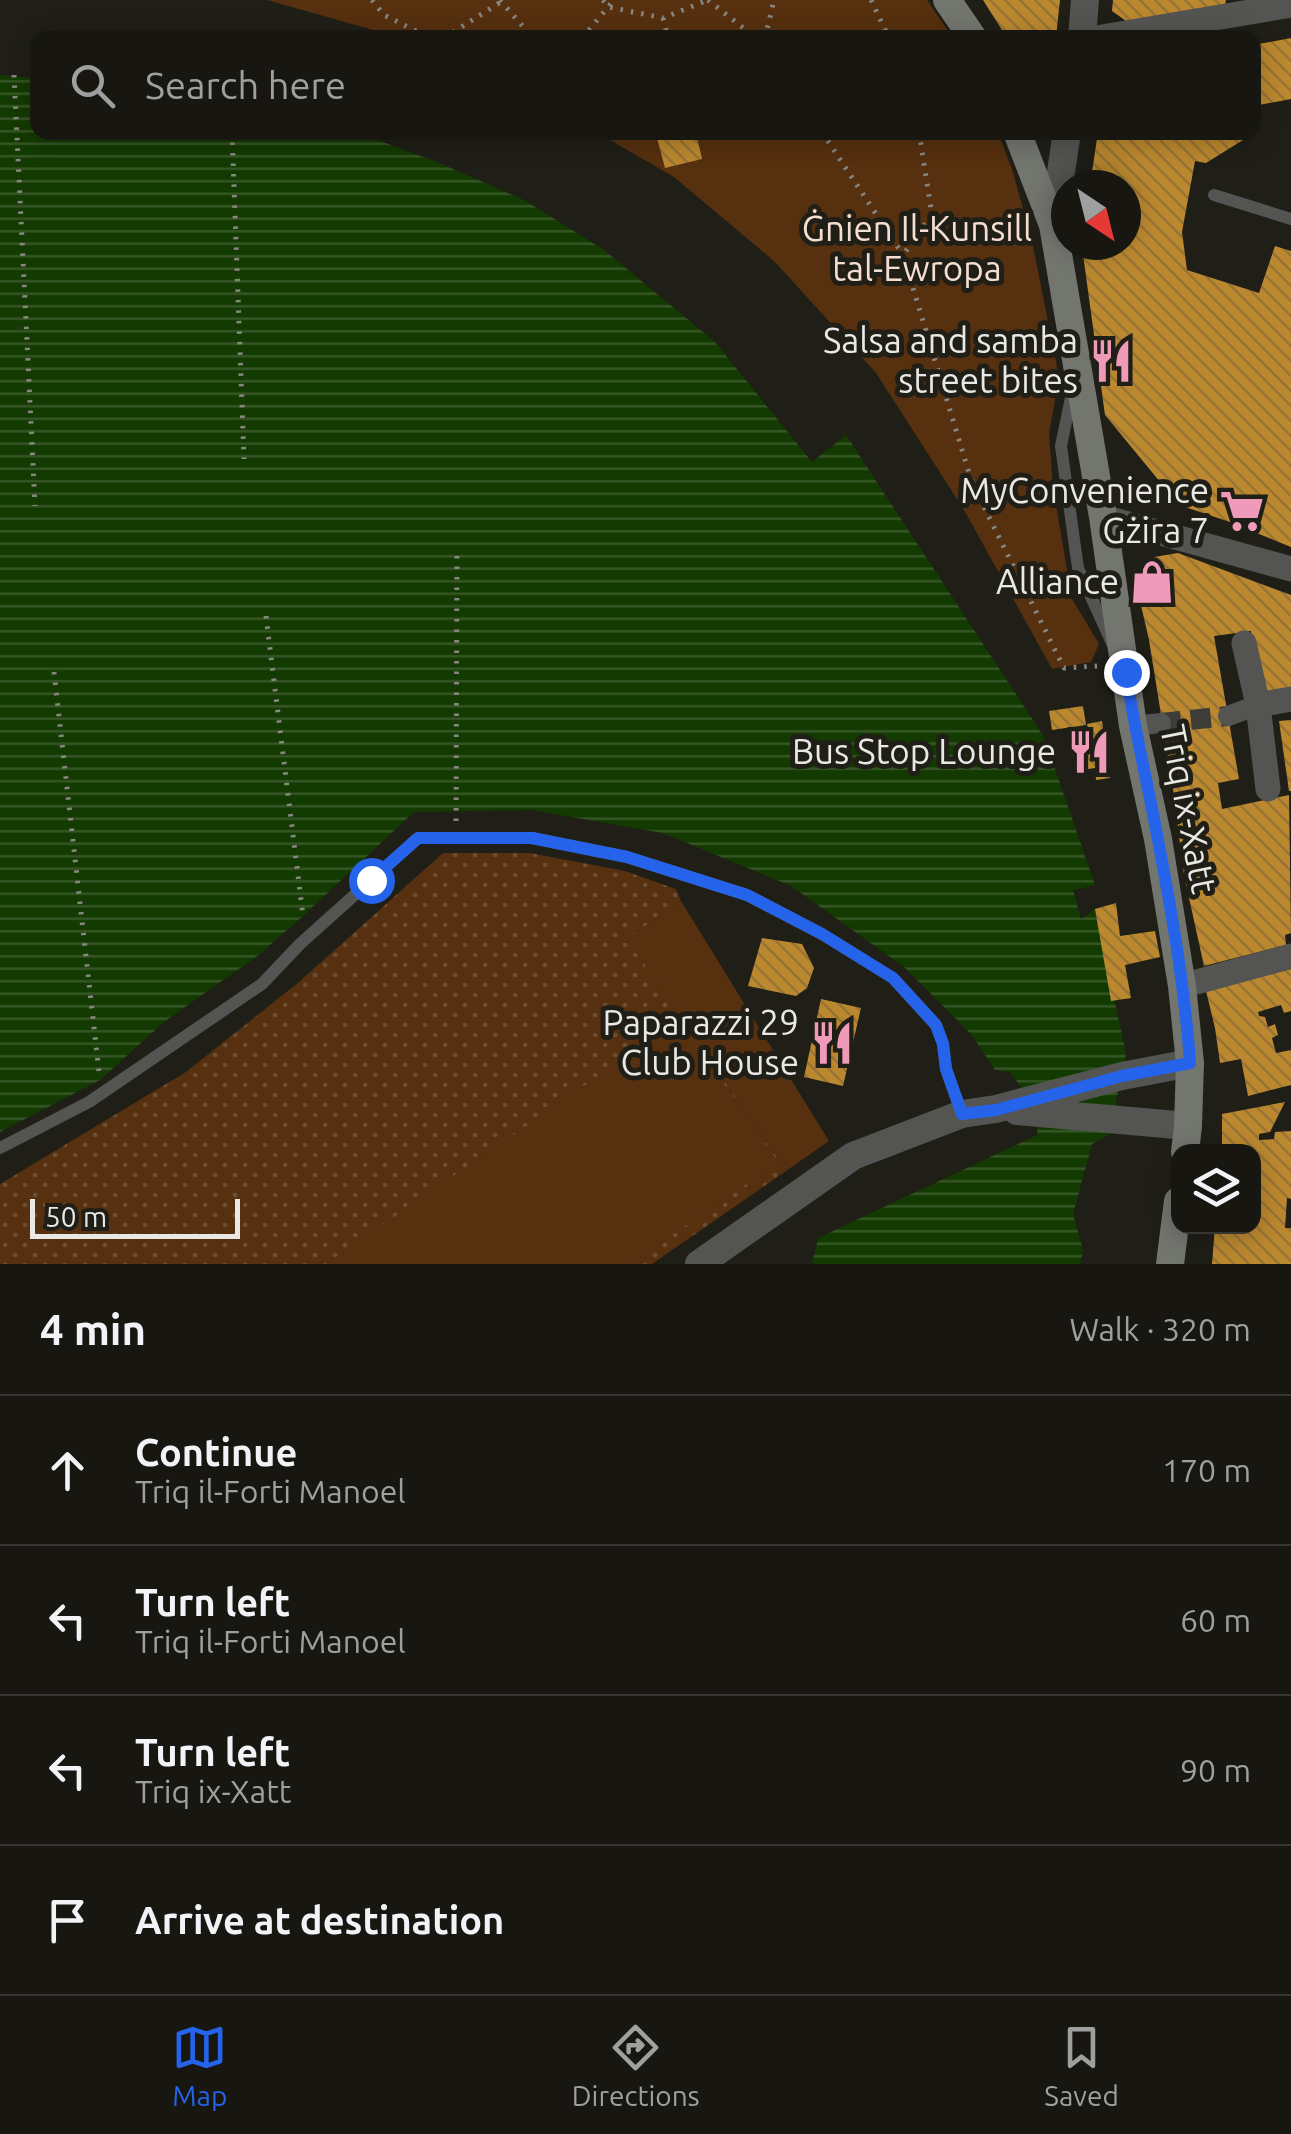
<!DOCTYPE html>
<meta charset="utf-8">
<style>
:root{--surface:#171611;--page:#24231f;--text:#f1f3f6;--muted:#9e9f9f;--line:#363531;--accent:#2563eb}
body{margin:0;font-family:Ubuntu,sans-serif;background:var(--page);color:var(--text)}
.controls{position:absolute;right:30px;bottom:30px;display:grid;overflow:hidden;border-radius:20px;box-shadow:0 5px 25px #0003}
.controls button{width:90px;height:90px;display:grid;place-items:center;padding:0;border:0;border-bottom:2px solid var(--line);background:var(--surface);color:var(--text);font:50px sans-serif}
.compass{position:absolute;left:1051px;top:170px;width:90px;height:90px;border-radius:50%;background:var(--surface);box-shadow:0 5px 25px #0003;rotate:145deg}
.scale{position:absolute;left:30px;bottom:25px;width:210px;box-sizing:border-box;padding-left:10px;border:5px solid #e9e8e4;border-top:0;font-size:28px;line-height:35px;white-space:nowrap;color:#e9e8e4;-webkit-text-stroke:8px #1f1e17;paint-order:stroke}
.stop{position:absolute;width:30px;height:30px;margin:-22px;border:8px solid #2563eb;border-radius:50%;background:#fff}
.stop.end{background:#2563eb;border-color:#fff;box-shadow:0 2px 10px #0008}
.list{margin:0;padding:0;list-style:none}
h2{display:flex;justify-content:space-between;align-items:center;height:130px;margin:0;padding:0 40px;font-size:42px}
h2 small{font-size:32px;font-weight:400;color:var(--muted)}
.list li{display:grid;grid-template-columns:65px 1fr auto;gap:30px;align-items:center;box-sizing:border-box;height:150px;padding:0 40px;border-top:2px solid var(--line)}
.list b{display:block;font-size:38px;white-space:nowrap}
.list p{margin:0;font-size:32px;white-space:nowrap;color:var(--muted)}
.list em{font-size:32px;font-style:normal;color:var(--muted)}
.icon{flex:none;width:55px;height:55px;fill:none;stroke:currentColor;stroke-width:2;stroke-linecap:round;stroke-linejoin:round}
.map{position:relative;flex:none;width:1291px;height:1264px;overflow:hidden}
.search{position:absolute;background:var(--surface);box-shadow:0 5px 25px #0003;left:30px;right:30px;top:30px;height:110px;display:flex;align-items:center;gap:25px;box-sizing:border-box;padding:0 35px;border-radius:20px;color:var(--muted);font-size:38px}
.sheet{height:730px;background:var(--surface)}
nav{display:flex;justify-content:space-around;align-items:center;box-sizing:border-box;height:140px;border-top:2px solid var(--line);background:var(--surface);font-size:28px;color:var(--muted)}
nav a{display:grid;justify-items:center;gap:5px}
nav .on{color:var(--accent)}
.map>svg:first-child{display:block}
.grass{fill:url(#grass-dots)}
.park{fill:#56300f}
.water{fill:url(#water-rules)}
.building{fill:url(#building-back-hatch)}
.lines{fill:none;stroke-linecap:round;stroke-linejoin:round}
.pedestrian-tunnel{stroke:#3d3c36;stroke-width:20;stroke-dasharray:20 10;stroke-linecap:butt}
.path{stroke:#878681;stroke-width:5;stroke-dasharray:2.5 8;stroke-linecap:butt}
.service{stroke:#545552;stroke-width:12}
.pedestrian{stroke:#545552;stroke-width:20}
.minor{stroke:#545552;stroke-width:25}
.tertiary{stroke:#545552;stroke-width:28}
.secondary{stroke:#73756f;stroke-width:28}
.route{stroke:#2563eb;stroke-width:12}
.labels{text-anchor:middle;stroke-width:10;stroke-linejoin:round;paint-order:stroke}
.park-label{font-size:35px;fill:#f3ded0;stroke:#1f1e17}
.poi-label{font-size:35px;fill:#e9e8e4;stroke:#1f1e17;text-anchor:end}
.street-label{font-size:35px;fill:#e9e8e4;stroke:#1f1e17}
</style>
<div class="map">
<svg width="1291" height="1264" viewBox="0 0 1291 1264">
<defs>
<pattern id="grass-dots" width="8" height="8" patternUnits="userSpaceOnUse" patternTransform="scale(2.5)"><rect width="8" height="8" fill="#56300f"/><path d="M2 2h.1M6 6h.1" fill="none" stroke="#6e4e32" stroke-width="1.8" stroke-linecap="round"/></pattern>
<pattern id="water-rules" width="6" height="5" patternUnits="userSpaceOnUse" patternTransform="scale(2.5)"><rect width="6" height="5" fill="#133a00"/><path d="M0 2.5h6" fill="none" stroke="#355625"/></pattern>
<pattern id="building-back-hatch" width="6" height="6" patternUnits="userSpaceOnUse" patternTransform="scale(2.5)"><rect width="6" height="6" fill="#bb882f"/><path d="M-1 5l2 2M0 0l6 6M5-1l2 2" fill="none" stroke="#987435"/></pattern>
</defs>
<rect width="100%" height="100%" fill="#1f1e17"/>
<path class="grass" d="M 443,853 L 530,853 L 625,871 L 676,889 L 681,901 L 628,939 L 786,1171 L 652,1264 L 0,1264 L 0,1184 L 186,1072 L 299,982 Z"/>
<path class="park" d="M 267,0 L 927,0 L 952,37 L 398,37 Z
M 598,133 L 998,133 L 1012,169 L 1032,241 L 1059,377 L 1049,434 L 1053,487 L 1072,599 L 1099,644 L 1091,662 L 1052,669 L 964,510 L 876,373 L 775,262 L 674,177 Z
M 681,901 L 829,1141 L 786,1171 L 627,939 Z
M 680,1020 L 778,1162 L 630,1264 L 326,1264 Z"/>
<path class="water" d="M 0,75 L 37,78 L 38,132 L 347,133 L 372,138 L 437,162 L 524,200 L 604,250 L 715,342 L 812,462 L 846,435 L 1044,737 L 1095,885 L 1073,890 L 1081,919 L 1095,909 L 1126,1054 L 1109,1135 L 1092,1144 L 1073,1214 L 1083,1250 L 1080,1264 L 812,1264 L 818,1238 L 1037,1135 C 1040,1115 1022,1087 1010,1072 L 995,1070 L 971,1034 L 904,967 L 791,886 L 663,833 L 532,810 L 414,812 L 303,916 L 256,957 L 164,1022 L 100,1080 L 0,1132 Z"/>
<path class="building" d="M 983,0 L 1060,0 L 1056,37 L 1007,38 Z
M 1113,0 L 1226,0 L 1225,5 L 1129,23 L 1112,11 Z
M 1291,38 L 1291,99 L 1254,106 L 1254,45 Z
M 678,132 L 696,132 L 702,159 L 665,168 L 657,138 Z
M 1098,132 L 1241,132 L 1243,140 L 1206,163 L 1195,161 L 1182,232 L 1187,270 L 1259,293 L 1275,246 L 1291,251 L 1291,547 L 1227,521 L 1179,505 L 1105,415 L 1082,247 L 1083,245 L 1126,245 L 1126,185 L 1090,185 Z
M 1178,553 L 1291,595 L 1291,689 L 1259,695 L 1251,631 L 1214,636 L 1239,779 L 1218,783 L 1222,809 L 1289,795 L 1291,933 L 1285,935 L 1286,945 L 1204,966 L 1184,875 L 1173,789 L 1149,640 L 1137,588 L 1141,568 L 1154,557 Z
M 1083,706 L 1086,725 L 1052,730 L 1049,711 Z
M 1291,720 L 1291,791 L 1289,791 L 1279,721 Z
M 1102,721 L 1110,778 L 1096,780 L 1095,768 L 1075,771 L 1070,736 L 1089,733 L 1087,724 Z
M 1116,903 L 1120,936 L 1155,931 L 1160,957 L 1125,965 L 1131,998 L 1111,1001 L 1095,909 Z
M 762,938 L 802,944 L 814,968 L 807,988 L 796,996 L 748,986 Z
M 1291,969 L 1291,1011 L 1284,1013 L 1281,1005 L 1258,1012 L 1259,1016 L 1265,1017 L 1268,1027 L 1275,1024 L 1278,1035 L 1272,1038 L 1276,1053 L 1291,1050 L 1291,1085 L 1248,1096 L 1241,1059 L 1220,1063 L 1215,1028 L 1206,991 Z
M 821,999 L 861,1008 L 843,1086 L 804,1077 Z
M 1285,1102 L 1270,1132 L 1259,1134 L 1259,1140 L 1274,1139 L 1275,1132 L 1291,1131 L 1291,1199 L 1287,1198 L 1285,1228 L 1291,1228 L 1291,1264 L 1212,1264 L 1215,1226 L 1254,1226 L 1254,1152 L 1222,1152 L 1222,1114 Z"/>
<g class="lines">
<path class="pedestrian-tunnel" d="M 1161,723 L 1228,716"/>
<path class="path" d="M 372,0 L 384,15 L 430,38
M 500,0 L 533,38
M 603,0 L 609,7 L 663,18 L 708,0
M 708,0 L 756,38
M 871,0 L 889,38
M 663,18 L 668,38
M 444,38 L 504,0
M 582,38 L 614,0
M 765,38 L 774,0
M 14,75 L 35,506
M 232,132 L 244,459
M 822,132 L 903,255
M 919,132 L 932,215 L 903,255 L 972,483 L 1064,668 L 1097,666
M 563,136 L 566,132
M 266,616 L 303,916
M 54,672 L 99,1072
M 456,821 L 457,549"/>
<path class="service" d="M 1214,195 L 1291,219
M 1073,388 L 1061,446 L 1078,568 L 1112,643
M 0,1148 L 89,1102 L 262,984 L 300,944 L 418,838 L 532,838 L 627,857 L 747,895 L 822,934 L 893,978 L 936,1025 L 943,1044 L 946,1069 L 962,1114"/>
<path class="pedestrian" d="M 1228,716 L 1258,705
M 1133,726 L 1161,723"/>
<path class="minor" d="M 1096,38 L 1291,5
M 1103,517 L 1291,569
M 1244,643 L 1258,705 L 1268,789
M 1258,705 L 1291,699
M 1182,986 L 1291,956"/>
<path class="tertiary" d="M 1082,38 L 1085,0
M 1053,225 L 1067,132
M 1017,1111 L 1188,1126
M 699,1264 L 853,1156 L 962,1114 L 996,1109 L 1122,1076 L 1190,1063"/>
<path class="secondary" d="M 947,0 L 973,38
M 1017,132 L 1053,225 L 1103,517 L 1133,726 L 1158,839 L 1182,986 L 1190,1063 L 1188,1126 L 1185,1152
M 1170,1264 L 1178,1201"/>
</g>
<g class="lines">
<path class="route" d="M 371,880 L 418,838 L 532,838 L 627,857 L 747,895 L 822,934 L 893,978 L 936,1025 L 943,1044 L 946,1069 L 962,1114 L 996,1110 L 1122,1076 L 1190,1063 C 1185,989 1172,914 1158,840 C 1148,784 1134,729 1126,672"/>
</g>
<defs>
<g id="restaurant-bare" transform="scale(3.45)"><path d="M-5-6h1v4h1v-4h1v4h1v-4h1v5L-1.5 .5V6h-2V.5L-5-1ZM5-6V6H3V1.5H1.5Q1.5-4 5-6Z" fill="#ef9ab8" stroke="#1f1e17" stroke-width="2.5" paint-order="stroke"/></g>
<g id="supermarket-bare" transform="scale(3.45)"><path d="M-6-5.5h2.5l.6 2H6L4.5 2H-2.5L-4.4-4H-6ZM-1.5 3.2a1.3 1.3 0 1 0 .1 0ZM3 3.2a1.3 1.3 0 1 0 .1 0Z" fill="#ef9ab8" stroke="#1f1e17" stroke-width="2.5" paint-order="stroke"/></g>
<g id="shop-bare" transform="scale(3.45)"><path d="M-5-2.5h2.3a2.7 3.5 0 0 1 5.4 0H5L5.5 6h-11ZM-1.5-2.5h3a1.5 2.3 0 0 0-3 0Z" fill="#ef9ab8" stroke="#1f1e17" stroke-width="2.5" paint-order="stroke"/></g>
</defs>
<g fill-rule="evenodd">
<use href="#restaurant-bare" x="1111" y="361"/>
<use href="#supermarket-bare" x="1242" y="511"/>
<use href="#shop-bare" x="1152" y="582"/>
<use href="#restaurant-bare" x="1089" y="752"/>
<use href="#restaurant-bare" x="832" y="1043"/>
</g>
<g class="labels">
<g class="park-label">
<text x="917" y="241">Ġnien Il-Kunsill<tspan x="917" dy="40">tal-Ewropa</tspan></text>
</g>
<g class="poi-label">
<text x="1078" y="353">Salsa and samba<tspan x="1078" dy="40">street bites</tspan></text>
<text x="1209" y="503">MyConvenience<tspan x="1209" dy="40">Gżira 7</tspan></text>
<text x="1119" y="594">Alliance</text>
<text x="1056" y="764">Bus Stop Lounge</text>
<text x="799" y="1035">Paparazzi 29<tspan x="799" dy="40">Club House</tspan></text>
</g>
<g class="street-label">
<text transform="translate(1188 809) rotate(79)" y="12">Triq ix-Xatt</text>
</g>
</g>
</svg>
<div class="controls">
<button><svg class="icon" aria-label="layers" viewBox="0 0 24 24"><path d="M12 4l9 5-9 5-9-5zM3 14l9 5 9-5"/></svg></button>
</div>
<svg class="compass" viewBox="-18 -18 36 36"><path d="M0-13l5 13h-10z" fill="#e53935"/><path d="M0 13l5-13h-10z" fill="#9e9f9f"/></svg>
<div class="scale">50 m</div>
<div class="stop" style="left:371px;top:880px"></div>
<div class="stop end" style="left:1126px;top:672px"></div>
<div class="search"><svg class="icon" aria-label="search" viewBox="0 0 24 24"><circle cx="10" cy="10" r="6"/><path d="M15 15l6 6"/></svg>Search here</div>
</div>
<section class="sheet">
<h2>4 min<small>Walk · 320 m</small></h2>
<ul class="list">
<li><svg class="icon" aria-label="ahead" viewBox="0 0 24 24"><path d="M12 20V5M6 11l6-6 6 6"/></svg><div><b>Continue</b><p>Triq il-Forti Manoel</p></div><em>170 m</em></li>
<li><svg class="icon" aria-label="left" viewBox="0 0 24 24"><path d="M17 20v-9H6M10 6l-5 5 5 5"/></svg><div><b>Turn left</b><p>Triq il-Forti Manoel</p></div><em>60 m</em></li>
<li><svg class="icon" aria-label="left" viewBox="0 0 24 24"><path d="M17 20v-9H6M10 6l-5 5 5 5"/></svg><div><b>Turn left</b><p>Triq ix-Xatt</p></div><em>90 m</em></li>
<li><svg class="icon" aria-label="arrive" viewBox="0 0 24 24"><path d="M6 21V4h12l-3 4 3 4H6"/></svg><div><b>Arrive at destination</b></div></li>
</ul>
</section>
<nav>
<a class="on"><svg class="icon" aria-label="map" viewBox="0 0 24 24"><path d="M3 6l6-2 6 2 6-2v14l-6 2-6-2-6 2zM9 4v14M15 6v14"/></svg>Map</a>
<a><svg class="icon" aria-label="directions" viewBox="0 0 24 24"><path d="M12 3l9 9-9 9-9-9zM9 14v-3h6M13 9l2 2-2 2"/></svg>Directions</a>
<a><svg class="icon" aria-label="saved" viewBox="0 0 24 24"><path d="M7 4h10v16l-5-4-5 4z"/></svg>Saved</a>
</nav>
